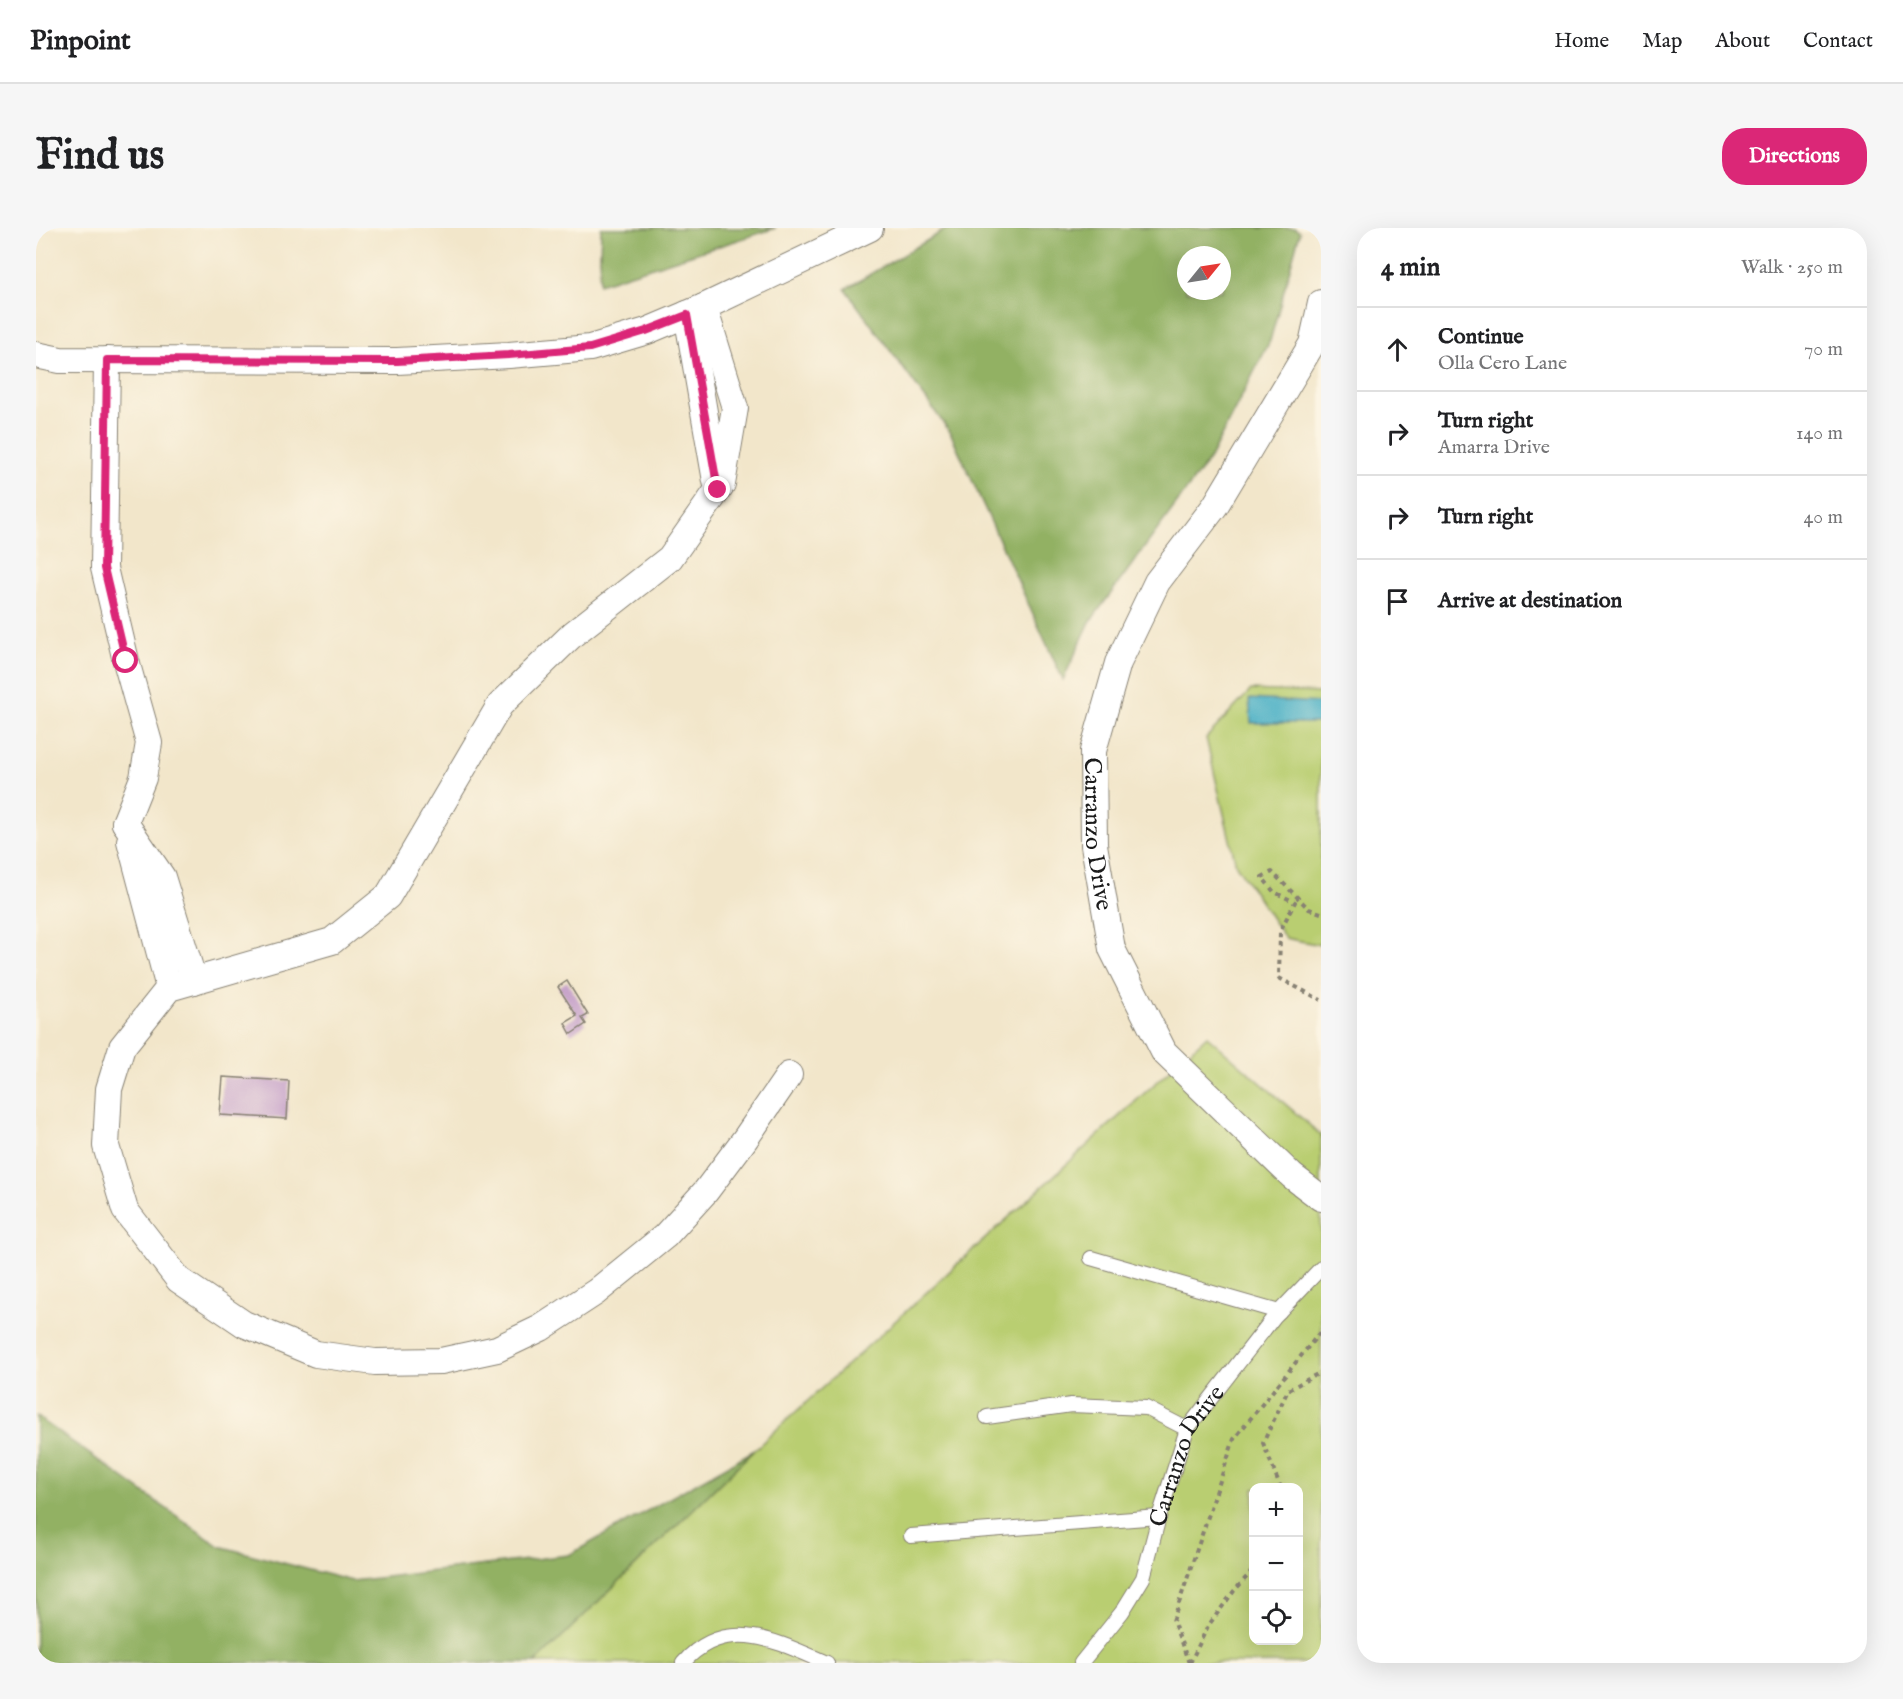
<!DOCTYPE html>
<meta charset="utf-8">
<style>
:root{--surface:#fff;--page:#f6f6f6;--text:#202124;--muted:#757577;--line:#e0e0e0;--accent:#db2777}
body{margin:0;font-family:"IM FELL English",serif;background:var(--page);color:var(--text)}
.controls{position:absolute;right:18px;bottom:18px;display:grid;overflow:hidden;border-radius:12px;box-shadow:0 6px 24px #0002}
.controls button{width:54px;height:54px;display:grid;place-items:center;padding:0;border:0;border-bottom:2px solid var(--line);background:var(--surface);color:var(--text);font:30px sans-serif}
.compass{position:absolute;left:1141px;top:18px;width:54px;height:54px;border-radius:50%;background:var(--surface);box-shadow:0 6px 24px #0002;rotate:60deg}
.stop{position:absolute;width:18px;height:18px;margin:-14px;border:4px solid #db2777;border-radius:50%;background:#fff}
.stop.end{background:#db2777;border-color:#fff;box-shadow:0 2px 6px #0008}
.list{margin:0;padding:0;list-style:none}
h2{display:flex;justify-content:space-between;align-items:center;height:78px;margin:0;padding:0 24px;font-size:26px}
h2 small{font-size:20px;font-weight:400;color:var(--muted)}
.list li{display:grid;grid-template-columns:39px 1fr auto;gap:18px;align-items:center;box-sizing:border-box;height:84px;padding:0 24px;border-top:2px solid var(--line)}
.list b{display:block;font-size:22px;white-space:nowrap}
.list p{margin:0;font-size:20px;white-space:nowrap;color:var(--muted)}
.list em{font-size:20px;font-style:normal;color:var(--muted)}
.icon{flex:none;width:33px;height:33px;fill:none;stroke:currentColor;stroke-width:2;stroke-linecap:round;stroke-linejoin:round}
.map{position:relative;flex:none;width:1285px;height:1435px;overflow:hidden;border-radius:24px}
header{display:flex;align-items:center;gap:36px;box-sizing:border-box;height:84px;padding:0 30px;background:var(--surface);border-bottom:2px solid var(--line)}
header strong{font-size:28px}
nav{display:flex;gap:33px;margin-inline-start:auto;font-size:21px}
.intro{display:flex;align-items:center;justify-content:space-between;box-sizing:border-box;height:144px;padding:0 36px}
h1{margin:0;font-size:42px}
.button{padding:15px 27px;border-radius:24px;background:var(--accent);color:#fff;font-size:21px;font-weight:700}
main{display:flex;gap:36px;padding:0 36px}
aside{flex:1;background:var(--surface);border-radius:24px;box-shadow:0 6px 24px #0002}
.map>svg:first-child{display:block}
.green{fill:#b9ce71;stroke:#6a7546;stroke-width:1.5;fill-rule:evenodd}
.forest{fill:#92b163;stroke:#576640;stroke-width:1.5;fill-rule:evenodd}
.water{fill:#46afc5;stroke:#316670;stroke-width:1.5}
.building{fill:#c39dc8}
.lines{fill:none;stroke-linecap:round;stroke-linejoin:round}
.lane-casing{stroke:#878173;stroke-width:16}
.street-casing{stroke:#878173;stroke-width:28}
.path{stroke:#878173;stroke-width:4;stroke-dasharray:4.5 4.5;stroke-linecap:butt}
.lane{stroke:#fff;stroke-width:14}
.street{stroke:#fff;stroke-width:26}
.route{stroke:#db2777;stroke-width:8}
.labels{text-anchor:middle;stroke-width:6;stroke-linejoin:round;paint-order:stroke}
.street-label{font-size:24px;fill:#1c1c1c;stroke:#fcf5e5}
</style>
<header>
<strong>Pinpoint</strong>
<nav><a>Home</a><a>Map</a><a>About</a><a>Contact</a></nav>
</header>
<div class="intro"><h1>Find us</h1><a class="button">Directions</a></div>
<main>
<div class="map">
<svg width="1285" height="1435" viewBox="0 0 1285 1435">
<rect width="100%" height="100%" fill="#fcf5e5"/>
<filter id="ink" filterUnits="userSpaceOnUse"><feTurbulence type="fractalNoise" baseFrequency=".0167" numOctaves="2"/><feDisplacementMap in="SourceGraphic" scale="12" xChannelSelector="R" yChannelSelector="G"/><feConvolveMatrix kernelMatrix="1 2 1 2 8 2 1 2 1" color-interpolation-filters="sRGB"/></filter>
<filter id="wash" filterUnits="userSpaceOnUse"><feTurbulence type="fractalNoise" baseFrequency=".008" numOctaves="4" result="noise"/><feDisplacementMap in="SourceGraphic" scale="24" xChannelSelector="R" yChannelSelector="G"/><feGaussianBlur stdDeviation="1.35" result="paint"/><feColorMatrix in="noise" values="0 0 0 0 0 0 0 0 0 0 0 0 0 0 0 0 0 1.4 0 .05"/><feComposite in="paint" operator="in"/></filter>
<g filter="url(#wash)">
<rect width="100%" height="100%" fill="#f2e6ca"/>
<path class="green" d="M 1215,462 L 1285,465 L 1285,717 L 1249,710 L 1200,637 L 1170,510 Z
M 1171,808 L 1285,907 L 1285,1435 L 499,1435 L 717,1223 ZM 1218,1260 L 1262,1260 L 1262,1412 L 1218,1412 Z"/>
<path class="forest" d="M 565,0 L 740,0 L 563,56 Z
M 912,0 L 1258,0 L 1264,4 L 1234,113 L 1174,230 L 1054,394 L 1027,452 L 914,204 L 809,61 ZM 1150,27 L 1186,27 L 1186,63 L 1150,63 Z
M 0,1188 L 183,1318 L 316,1353 L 533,1327 L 717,1223 L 499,1435 L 0,1435 Z"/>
<path class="water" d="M 1213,471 L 1285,475 L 1285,495 L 1215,495 Z"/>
<g id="blocks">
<path class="building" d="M 531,753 L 552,787 L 546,790 L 550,796 L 535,806 L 529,795 L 541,788 L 522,759 Z
M 187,849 L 253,853 L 251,891 L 184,887 Z"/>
</g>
</g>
<g filter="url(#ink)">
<use href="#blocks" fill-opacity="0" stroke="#878173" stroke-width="1.5"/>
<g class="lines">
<g class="lane-casing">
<g id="lane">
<path d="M 1055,1030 L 1243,1084"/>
<path d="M 951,1189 L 1035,1177 L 1110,1180 L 1151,1201"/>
<path d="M 875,1308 L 1123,1289"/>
<path d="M 647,1435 C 690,1386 742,1414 791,1435"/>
<path id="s1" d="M 1045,1435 L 1086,1384 L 1107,1350 L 1123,1289 L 1151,1201 L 1238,1089 L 1285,1040"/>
</g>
</g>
<g class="street-casing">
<g id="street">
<path id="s2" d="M 1285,75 L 1276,116 L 1179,278 L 1121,354 L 1082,435 L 1057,523 L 1058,617 L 1076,721 L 1128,824 L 1256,948 L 1285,970"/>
<path d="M 668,79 L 699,180 L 686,256 L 634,330 L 537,406 L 464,477 L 352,668 L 296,713 L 133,760 L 86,819 L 73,861 L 70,918 L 89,982 L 143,1052 L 208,1096 L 280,1126 L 339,1134 L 405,1133 L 461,1121 L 505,1100 L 560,1064 L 629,1008 L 670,963 L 709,911 L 753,847"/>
<path d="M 651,86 L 680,253"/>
<path d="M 0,127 L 24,132 L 361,133 L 473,127 L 554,120 L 611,103 L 668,79 L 834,0"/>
<path d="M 71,132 L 68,340 L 90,433 L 113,515 L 107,550 L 89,595"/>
<path d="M 89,595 L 126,649 L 158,753"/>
<path d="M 94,613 L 133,760"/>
</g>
</g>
<path class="path" d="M 1285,685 L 1273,681 L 1236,644 L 1226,649 L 1238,664 L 1259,674 L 1244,703 L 1243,750 L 1285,772
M 1245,1260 L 1227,1215 L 1252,1162 L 1285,1144
M 1262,1270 L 1262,1277
M 1153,1435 L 1137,1393 L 1198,1211 L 1285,1103
M 1154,1435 L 1172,1398 L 1198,1363 L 1218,1341"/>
<use href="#lane" class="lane"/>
<use href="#street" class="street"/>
</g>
</g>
<g class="lines" filter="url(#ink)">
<path class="route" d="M 90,433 L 68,340 L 71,132 L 361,133 L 473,127 L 554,120 L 610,103 L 651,87 L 682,262"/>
</g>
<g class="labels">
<g class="street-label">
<text dy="8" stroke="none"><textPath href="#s2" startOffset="591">Carranzo Drive</textPath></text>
<text dy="8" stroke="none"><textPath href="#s1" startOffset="236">Carranzo Drive</textPath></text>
</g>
</g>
</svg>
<div class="controls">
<button>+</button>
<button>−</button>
<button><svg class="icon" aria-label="locate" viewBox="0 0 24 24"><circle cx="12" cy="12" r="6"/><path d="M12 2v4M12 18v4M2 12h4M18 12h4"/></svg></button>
</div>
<svg class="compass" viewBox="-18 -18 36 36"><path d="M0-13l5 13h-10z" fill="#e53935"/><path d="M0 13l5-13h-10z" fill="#757577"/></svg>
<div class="stop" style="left:90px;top:433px"></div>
<div class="stop end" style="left:682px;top:262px"></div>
</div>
<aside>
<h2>4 min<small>Walk · 250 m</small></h2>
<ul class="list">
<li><svg class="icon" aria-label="ahead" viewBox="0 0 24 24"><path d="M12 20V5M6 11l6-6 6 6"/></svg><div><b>Continue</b><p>Olla Cero Lane</p></div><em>70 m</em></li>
<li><svg class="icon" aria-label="right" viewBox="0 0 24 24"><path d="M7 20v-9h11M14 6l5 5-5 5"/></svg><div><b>Turn right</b><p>Amarra Drive</p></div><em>140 m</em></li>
<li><svg class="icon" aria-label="right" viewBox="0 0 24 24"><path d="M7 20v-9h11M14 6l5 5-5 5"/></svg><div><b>Turn right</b></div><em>40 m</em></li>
<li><svg class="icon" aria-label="arrive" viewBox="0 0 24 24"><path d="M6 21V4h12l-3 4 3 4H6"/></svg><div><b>Arrive at destination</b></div></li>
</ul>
</aside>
</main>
